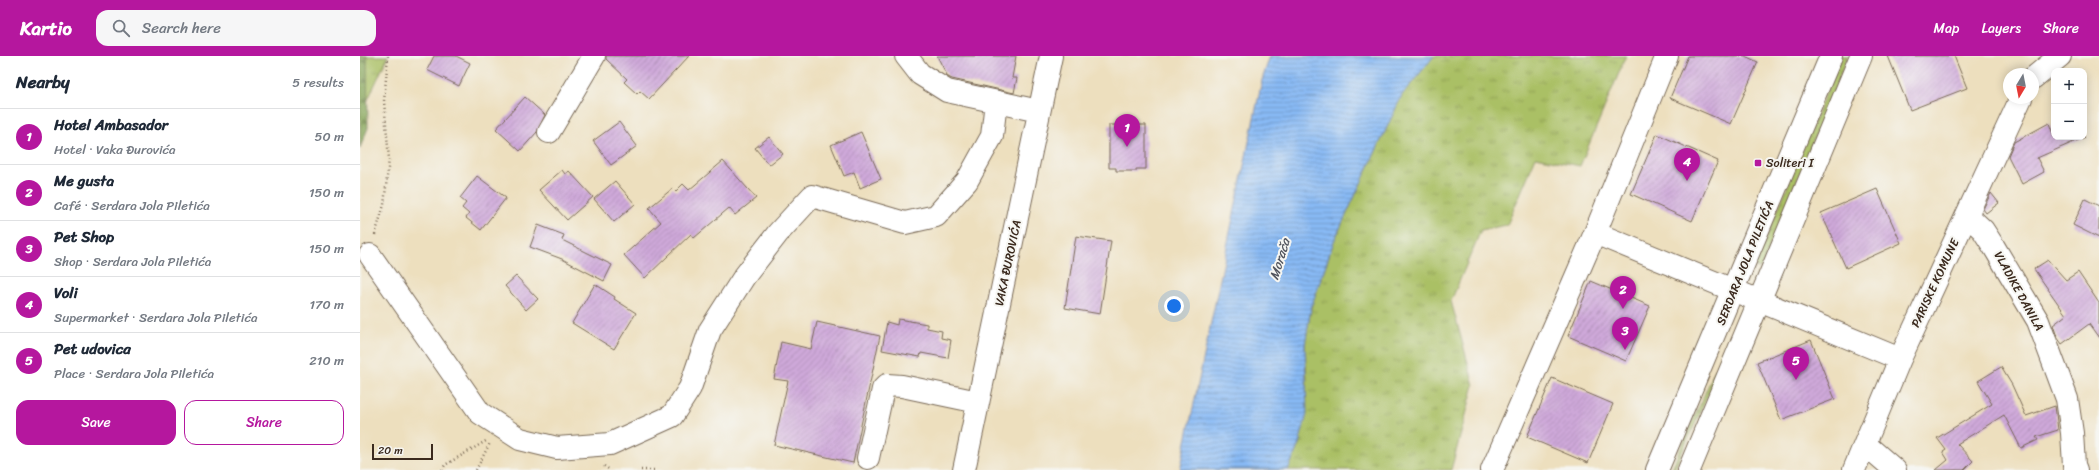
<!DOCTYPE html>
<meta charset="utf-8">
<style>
:root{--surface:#fff;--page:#f6f6f7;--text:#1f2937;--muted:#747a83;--line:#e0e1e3;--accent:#b5179e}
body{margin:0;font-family:Sriracha,sans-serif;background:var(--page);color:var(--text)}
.controls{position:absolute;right:12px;top:12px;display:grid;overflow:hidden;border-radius:8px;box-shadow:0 2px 10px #0003}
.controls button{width:36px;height:36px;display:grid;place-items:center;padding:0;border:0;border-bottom:1px solid var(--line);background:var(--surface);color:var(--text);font:20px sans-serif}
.compass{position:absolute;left:1643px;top:12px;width:36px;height:36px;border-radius:50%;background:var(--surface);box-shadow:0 2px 10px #0003;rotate:190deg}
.scale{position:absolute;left:12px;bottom:10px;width:61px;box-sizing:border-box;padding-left:4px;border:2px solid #3b2a1e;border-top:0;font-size:11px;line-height:14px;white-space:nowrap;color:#3b2a1e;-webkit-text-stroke:3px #f6f6f2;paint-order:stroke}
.you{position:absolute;left:814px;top:250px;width:14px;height:14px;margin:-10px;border:3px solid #fff;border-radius:50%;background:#1a73e8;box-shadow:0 0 0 6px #1a73e833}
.badge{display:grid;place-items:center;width:26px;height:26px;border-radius:50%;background:var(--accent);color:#fff;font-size:13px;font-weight:700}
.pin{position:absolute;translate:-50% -33px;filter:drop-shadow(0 1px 2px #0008)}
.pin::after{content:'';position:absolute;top:21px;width:14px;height:12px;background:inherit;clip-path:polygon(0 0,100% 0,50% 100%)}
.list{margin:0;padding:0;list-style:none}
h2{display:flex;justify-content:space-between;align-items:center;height:52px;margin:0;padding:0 16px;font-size:17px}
h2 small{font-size:13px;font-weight:400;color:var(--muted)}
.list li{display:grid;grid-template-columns:26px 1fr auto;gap:12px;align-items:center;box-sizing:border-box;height:56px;padding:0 16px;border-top:1px solid var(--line)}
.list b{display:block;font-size:15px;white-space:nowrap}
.list p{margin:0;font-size:13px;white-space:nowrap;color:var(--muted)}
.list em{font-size:13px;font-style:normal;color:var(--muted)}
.actions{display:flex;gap:8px;padding:12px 16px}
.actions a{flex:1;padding:9px 0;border:1px solid var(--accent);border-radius:12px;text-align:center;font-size:14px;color:var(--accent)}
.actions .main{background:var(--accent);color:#fff}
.icon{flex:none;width:22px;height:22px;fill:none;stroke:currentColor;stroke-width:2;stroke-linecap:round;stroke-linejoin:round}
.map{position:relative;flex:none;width:1739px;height:414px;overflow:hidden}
header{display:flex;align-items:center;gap:24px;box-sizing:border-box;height:56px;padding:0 20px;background:var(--accent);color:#fff}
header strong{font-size:19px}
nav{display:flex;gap:22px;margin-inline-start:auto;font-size:14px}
.search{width:280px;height:36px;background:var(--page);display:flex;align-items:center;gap:10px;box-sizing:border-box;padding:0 14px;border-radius:12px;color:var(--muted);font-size:15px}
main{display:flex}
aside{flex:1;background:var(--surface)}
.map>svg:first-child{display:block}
.grass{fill:url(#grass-tufts);stroke:#727542}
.forest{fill:url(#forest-firs);stroke:#61683c}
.water{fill:url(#water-rules);stroke:#627289}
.building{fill:url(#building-hatch)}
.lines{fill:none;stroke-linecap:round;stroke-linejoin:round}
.minor-casing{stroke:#796956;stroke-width:24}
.major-casing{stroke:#796956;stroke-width:24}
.path{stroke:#796956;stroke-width:2.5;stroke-dasharray:1 3;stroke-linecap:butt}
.minor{stroke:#fff;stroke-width:22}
.major{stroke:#fff;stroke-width:22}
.poi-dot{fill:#b5179e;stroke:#f6f6f2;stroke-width:1.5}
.labels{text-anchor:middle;stroke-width:4;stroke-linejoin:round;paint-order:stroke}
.poi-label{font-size:12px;fill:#3b2a1e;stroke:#f6f6f2;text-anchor:start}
.street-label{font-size:12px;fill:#3b2a1e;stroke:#f6f6f2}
.water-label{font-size:13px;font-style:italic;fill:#52555e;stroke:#f6f6f2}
</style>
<header>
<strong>Kartio</strong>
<div class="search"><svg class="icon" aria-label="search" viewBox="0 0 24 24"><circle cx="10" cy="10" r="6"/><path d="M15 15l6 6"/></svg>Search here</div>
<nav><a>Map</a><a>Layers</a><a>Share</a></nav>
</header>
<main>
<aside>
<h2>Nearby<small>5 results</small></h2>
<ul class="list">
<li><span class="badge">1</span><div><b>Hotel Ambasador</b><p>Hotel · Vaka Đurovića</p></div><em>50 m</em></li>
<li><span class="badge">2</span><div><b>Me gusta</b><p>Café · Serdara Jola Piletića</p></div><em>150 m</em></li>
<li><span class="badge">3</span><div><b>Pet Shop</b><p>Shop · Serdara Jola Piletića</p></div><em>150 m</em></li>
<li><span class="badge">4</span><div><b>Voli</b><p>Supermarket · Serdara Jola Piletića</p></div><em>170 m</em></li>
<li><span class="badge">5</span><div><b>Pet udovica</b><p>Place · Serdara Jola Piletića</p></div><em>210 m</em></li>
</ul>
<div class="actions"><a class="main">Save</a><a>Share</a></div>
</aside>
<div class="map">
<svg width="1739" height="414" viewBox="0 0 1739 414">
<defs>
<pattern id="grass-tufts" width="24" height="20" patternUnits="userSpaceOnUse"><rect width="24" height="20" fill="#aac065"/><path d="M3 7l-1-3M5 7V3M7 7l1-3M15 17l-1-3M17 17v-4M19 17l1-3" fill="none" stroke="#8c9c53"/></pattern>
<pattern id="forest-firs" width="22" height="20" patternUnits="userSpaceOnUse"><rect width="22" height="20" fill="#87a65a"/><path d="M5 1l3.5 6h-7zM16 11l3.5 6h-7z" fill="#70874a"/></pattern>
<pattern id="water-rules" width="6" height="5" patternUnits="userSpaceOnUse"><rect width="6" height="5" fill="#88b9f4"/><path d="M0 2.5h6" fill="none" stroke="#7097c5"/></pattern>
<pattern id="building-hatch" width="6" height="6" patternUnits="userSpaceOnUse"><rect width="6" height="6" fill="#cfa9da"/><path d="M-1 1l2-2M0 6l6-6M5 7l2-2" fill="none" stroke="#a98ab0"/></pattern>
</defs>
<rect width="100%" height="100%" fill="#f6f6f2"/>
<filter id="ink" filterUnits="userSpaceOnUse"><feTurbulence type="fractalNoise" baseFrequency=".025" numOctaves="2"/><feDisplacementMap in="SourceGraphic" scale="8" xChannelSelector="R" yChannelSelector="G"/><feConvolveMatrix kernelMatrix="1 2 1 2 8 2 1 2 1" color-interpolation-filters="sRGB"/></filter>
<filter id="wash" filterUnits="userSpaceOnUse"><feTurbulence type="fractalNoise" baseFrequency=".012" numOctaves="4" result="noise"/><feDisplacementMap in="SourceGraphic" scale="16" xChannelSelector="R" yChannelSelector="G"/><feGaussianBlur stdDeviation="0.9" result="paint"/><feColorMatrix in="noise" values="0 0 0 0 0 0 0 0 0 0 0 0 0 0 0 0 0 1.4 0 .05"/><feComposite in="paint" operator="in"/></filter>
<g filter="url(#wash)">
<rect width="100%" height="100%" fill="#eddfbe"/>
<path class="grass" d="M 0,0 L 28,0 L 0,61 Z
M 1074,0 L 1266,0 L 1220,110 L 1176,101 L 1147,169 L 1121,174 L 1091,245 L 1114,329 L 1091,414 L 928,414 L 939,388 L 947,325 L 945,289 L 951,252 L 974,185 L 1042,39 Z
M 1481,0 L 1488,0 L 1401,212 L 1397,213 L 1395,209 Z
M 1368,285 L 1372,287 L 1317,407 L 1314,414 L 1311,414 Z"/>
<path class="forest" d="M 0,0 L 7,0 L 8,72 L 0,92 Z"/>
<path class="water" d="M 910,0 L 1074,0 L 1042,39 L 974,185 L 951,252 L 945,289 L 947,358 L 939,388 L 928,414 L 820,414 L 902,24 Z"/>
<g id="blocks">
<path class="building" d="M 74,0 L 96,0 L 110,7 L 99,30 L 67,14 Z
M 246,0 L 329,0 L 289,43 L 280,35 L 277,38 L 264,26 L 267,23 L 246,3 Z
M 577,0 L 656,0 L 652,22 L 657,22 L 654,37 L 592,23 L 588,21 Z
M 1328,0 L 1385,0 L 1398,6 L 1371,68 L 1310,42 Z
M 1528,0 L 1594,0 L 1607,32 L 1550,54 Z
M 165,41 L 185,59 L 177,76 L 160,95 L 136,73 Z
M 757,64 L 776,64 L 776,69 L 786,69 L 786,113 L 776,113 L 776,115 L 756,115 L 756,112 L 749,112 L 749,69 L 757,69 Z
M 259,66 L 277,90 L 251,109 L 233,85 Z
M 1689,67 L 1694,81 L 1725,81 L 1677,102 L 1684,116 L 1662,128 L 1648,100 L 1654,86 Z
M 501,76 L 521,123 L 500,132 L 494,116 L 484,120 L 471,89 Z
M 1297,78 L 1358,105 L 1332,165 L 1271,138 Z
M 409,81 L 423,98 L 409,109 L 395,92 Z
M 363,105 L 396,142 L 375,159 L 369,152 L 334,182 L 331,178 L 285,222 L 264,199 L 301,166 L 289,152 L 313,132 L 316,135 L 323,128 L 329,134 Z
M 202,114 L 205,118 L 209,115 L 233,141 L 207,164 L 179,134 Z
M 117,120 L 146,142 L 121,174 L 106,162 L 109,158 L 102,152 L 106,147 L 100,142 Z
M 255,125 L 275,148 L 254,166 L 234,143 Z
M 1517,133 L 1541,187 L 1486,212 L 1461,157 Z
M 1631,137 L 1639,147 L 1626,157 L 1623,153 Z
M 1725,143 L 1739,150 L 1739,182 L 1713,169 Z
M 178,169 L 204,179 L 202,184 L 252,209 L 244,225 L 202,203 L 170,191 Z
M 716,180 L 751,185 L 740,258 L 705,252 Z
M 1688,204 L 1706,224 L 1718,216 L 1739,247 L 1739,282 L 1729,268 L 1702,288 L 1697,281 L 1693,269 L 1706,259 L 1674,213 Z
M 156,220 L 178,243 L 166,254 L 145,230 Z
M 1231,225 L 1290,250 L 1266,305 L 1208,280 Z
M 235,228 L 255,241 L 254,243 L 276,257 L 254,293 L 212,267 Z
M 538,263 L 567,268 L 567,272 L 582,275 L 581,282 L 591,284 L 588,302 L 561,297 L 560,301 L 522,294 L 527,266 L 537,269 Z
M 457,266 L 520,280 L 493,407 L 414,389 L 428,325 L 414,323 L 421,286 L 451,293 Z
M 1451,284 L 1475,343 L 1421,364 L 1397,306 Z
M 1641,311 L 1652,329 L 1666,360 L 1695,350 L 1698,374 L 1676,381 L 1678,384 L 1661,392 L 1644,359 L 1597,388 L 1613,405 L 1604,414 L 1576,414 L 1588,404 L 1583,396 L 1586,394 L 1577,382 L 1632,348 L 1618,325 Z
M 1192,322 L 1253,348 L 1228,407 L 1167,381 Z"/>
</g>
</g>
<g filter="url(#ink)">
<use href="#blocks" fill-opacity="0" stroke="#796956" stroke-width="1"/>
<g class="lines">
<g class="minor-casing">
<path id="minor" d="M 546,0 L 560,18 L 587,35 L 679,55
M 1673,22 L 1700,0
M 189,76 L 234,0
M 1607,159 L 1623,174 L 1634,191 L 1678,265 L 1707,343 L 1712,377 L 1714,409 L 1716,414
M 1235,177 L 1540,303
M 10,199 L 120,357 L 160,383 L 197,392 L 250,388 L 312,360 L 330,332 L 350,274 L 384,221 L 418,177 L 452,140 L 545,167 L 576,160 L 607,125 L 632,80 L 636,46
M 1505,388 L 1535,414
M 508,402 L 523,333 L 527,329 L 542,330 L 618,346
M 604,414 L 691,0
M 1132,414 L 1235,177 L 1307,0
M 1494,414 L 1540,303 L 1661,42"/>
</g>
<g class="major-casing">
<path id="major" d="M 1297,414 L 1471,0
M 1329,414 L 1501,0"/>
</g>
<path class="path" d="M 15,179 L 24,149 L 29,103 L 24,45 L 28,0
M 244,410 L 250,414
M 82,414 L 85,409 L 126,385
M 116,414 L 130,387
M 281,414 L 295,414"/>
<use href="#minor" class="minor"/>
<use href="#major" class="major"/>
</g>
</g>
<rect class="poi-dot" x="1394" y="103" width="8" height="8" rx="2"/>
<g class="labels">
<g class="poi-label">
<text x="1406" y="111">Soliteri I</text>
</g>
<g class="street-label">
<text transform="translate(648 207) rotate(-78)" y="4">VAKA ĐUROVIĆA</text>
<text transform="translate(1385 207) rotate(-68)" y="4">SERDARA JOLA PILETIĆA</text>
<text transform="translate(1575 227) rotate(-65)" y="4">PARISKE KOMUNE</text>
<text transform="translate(1659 235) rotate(61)" y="4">VLADIKE DANILA</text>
</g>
<g class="water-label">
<text transform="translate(919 203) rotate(-73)" y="5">Morača</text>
</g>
</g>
</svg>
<div class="controls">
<button>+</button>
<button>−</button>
</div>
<svg class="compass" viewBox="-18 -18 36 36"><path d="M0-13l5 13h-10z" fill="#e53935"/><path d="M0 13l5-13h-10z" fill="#747a83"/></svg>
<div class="scale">20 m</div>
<div class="you"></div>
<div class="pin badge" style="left:767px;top:91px">1</div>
<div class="pin badge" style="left:1263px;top:253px">2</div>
<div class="pin badge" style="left:1265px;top:294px">3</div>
<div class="pin badge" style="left:1327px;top:125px">4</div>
<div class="pin badge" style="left:1436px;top:324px">5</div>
</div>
</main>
